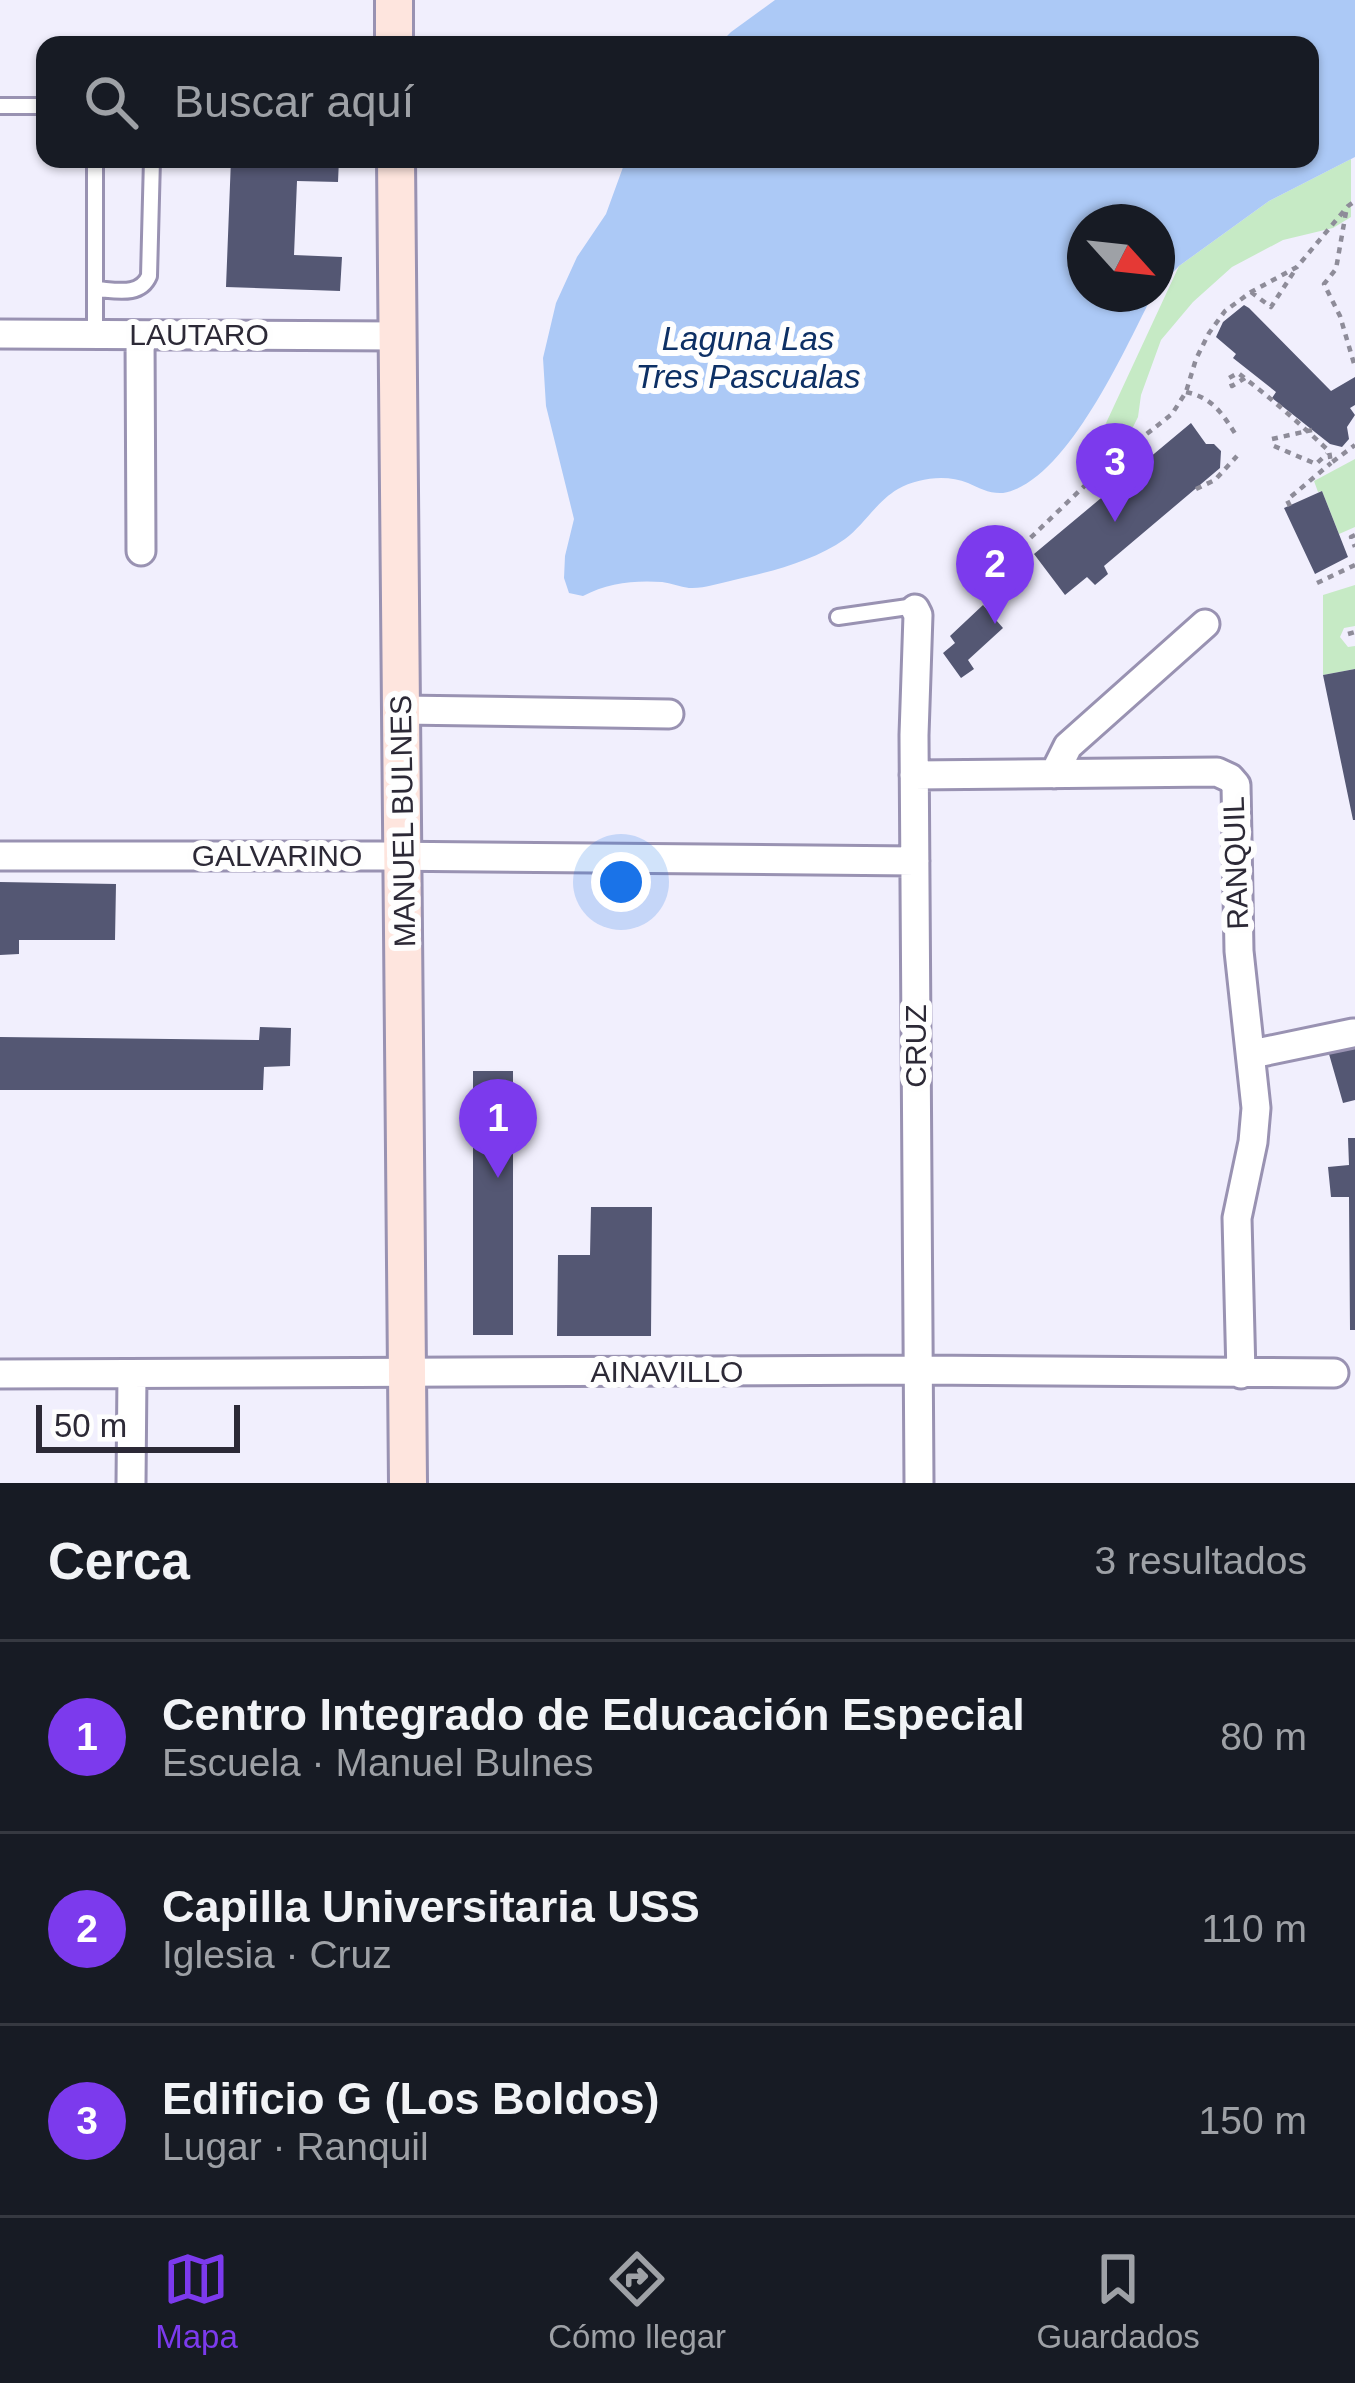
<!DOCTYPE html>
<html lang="es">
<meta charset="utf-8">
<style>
:root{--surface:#171b24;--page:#20242c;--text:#f1f3f6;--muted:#9ea1a6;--line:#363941;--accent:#7c3aed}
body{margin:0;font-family:Arial,sans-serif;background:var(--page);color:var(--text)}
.compass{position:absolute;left:1067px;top:204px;width:108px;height:108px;border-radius:50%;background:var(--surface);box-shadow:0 3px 9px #0004;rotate:117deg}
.scale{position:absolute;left:36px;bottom:30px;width:204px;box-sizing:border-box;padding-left:12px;border:6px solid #2c2936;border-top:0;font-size:33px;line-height:42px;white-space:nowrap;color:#2c2936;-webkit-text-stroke:9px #fefefe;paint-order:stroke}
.you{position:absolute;left:621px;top:882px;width:42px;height:42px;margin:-30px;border:9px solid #fff;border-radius:50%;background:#1a73e8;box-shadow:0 0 0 18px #1a73e833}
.badge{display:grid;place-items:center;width:78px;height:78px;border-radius:50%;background:var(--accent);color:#fff;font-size:39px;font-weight:700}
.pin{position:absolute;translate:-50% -99px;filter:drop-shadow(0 3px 6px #0008)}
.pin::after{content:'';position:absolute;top:63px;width:42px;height:36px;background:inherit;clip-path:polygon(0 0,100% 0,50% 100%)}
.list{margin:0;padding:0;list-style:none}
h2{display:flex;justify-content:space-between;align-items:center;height:156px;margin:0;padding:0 48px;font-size:51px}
h2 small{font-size:39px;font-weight:400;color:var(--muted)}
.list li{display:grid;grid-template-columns:78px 1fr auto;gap:36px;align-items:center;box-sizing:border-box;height:192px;padding:0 48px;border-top:3px solid var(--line)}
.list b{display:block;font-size:45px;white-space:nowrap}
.list p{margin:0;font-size:39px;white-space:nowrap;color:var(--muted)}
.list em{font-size:39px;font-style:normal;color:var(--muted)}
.icon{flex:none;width:66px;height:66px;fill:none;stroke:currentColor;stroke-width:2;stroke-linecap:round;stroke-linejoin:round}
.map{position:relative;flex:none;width:1355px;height:1483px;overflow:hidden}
.search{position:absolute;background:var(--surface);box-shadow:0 3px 9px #0004;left:36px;right:36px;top:36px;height:132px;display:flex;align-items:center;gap:30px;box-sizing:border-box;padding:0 42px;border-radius:24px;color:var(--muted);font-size:45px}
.sheet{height:732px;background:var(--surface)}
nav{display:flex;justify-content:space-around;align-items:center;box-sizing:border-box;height:168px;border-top:3px solid var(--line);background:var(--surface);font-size:33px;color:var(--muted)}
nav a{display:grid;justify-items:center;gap:6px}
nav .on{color:var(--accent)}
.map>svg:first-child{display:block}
.green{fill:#c6eac5}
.water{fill:#acc9f6}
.building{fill:#545773}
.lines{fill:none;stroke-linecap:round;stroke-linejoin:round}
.lane-casing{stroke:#9992b2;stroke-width:20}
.street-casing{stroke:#9992b2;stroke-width:33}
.secondary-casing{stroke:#9992b2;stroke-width:42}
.path{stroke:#8e8c99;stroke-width:4.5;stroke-dasharray:6 6;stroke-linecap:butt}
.lane{stroke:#fff;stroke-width:14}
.street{stroke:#fff;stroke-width:27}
.secondary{stroke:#fee5de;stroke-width:36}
.labels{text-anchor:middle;stroke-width:12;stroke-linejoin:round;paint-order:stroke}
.street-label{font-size:30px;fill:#2c2936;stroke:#fefefe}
.water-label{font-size:33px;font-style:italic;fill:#0d3065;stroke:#fefefe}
</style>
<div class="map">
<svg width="1355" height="1483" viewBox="0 0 1355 1483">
<rect width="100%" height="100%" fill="#f1effd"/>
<path class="green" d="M 1351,159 L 1351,217 L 1333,228 L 1283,240 L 1232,267 L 1193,302 L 1161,340 L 1141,395 L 1138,417 L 1133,427 L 1094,449 L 1179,266 L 1269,201 Z
M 1355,459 L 1355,527 L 1339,534 L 1322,491 L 1318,492 L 1314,481 Z
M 1355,585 L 1355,626 L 1344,628 L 1340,637 L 1348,647 L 1355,646 L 1355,669 L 1323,675 L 1323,595 Z"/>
<path class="water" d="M 775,0 L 1355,0 L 1355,157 L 1269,201 L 1179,266 L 1157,289 L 1157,222 L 1085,222 L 1085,294 L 1153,294 C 1126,347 1066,483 1003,493 C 990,494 979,488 968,483 C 946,474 918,478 898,489 C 877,501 864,525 845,539 C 814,561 770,572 734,580 C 720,583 703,589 689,588 C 680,587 671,583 662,582 C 635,580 607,583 583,596 L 569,593 L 564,578 L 565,556 L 574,519 L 546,406 L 543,358 L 556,303 L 577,257 L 606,214 L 626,159 L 1310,159 L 1310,45 L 718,45 L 731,32 Z"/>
<path class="building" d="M 231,159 L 339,159 L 338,182 L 297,181 L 294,255 L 342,257 L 340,291 L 226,287 Z
M 1244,305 L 1249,308 L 1331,391 L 1355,377 L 1355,405 L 1350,408 L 1355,415 L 1347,427 L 1349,439 L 1342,447 L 1330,444 L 1272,398 L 1276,392 L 1233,358 L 1236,354 L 1216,337 L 1223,322 Z
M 1191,423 L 1206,444 L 1214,444 L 1221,451 L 1220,468 L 1104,566 L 1108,574 L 1095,585 L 1087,577 L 1065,595 L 1034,554 Z
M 1322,491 L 1348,557 L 1315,574 L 1284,508 Z
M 983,605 L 1003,628 L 968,660 L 974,669 L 961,678 L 943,653 L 955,643 L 950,636 Z
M 1355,669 L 1355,820 L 1353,820 L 1323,675 Z
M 0,882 L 116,884 L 115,940 L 19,940 L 19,954 L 0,955 Z
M 260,1027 L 291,1028 L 290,1066 L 264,1067 L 263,1090 L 0,1090 L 0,1037 L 259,1040 Z
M 1355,1047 L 1355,1100 L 1343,1103 L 1329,1054 Z
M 473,1071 L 513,1071 L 513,1335 L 473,1335 Z
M 1348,1138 L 1355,1138 L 1355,1330 L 1350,1330 L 1349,1197 L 1331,1197 L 1328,1167 L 1349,1165 Z
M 591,1207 L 652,1207 L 651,1336 L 557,1336 L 558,1255 L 590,1255 Z"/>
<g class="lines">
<g class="lane-casing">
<path id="lane" d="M 0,106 L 45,106
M 95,289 C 115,290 140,297 149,276 L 152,159
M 95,335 L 95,159
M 838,617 L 908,607 L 915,609"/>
</g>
<g class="street-casing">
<path id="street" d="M 0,334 L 399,336
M 140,335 L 141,551
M 915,609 L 918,615 L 914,735 L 919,1483
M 402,710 L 669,714
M 1054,774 L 1068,746 L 1205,624
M 914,775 L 1217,772 L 1230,778 L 1236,785 L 1239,951 L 1256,1108 L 1253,1142 L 1237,1218 L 1241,1374
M 0,856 L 379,856 L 915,861
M 1252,1054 L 1353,1033
M 0,1374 L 919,1370 L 1334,1373
M 131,1483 L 132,1374"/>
</g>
<g class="secondary-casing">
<path id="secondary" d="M 394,0 L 394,45
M 396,159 L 408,1483"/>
</g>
<path class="path" d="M 1346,212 L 1336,269 L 1324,284 L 1340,316 L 1355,367
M 1251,292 L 1271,307 L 1297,267
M 1245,378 L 1232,386 L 1229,378 L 1238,373 C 1270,397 1300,424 1329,451 L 1331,463 L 1355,445
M 1186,392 C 1214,398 1223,415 1238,438
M 1272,439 L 1312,430
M 1274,446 L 1316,464 L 1327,454
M 1196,489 L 1215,480 L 1237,456
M 1290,506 L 1287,500 L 1331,463
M 1355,535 L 1351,537 L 1355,547
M 1022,546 L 1101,470 L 1172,414 L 1186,392 L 1196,359 L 1209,333 L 1225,311 L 1251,292 L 1297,267 L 1348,206 L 1355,201
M 1317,583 L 1355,565
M 1348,634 L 1355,632"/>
<use href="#lane" class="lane"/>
<use href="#street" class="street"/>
<use href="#secondary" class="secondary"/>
</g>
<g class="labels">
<g class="street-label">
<text x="199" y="345">LAUTARO</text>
<text transform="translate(403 821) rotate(-91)" y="10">MANUEL BULNES</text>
<text x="277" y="866">GALVARINO</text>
<text transform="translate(1236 863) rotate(-92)" y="10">RANQUIL</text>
<text transform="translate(916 1046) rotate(-90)" y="10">CRUZ</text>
<text x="667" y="1382">AINAVILLO</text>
</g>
<g class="water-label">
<text x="748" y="350">Laguna Las<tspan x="748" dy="38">Tres Pascualas</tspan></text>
</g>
</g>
</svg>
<svg class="compass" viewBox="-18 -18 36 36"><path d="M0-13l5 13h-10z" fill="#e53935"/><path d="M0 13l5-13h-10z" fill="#9ea1a6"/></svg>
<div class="scale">50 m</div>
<div class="you"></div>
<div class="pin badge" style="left:498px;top:1178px">1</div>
<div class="pin badge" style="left:995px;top:624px">2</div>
<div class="pin badge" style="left:1115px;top:522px">3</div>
<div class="search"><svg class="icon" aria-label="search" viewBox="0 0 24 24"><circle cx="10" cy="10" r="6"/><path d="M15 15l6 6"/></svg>Buscar aquí</div>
</div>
<section class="sheet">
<h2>Cerca<small>3 resultados</small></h2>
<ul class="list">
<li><span class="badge">1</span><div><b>Centro Integrado de Educación Especial</b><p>Escuela · Manuel Bulnes</p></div><em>80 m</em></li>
<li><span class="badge">2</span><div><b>Capilla Universitaria USS</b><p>Iglesia · Cruz</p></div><em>110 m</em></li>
<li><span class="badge">3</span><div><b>Edificio G (Los Boldos)</b><p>Lugar · Ranquil</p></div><em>150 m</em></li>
</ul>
</section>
<nav>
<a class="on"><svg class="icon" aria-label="map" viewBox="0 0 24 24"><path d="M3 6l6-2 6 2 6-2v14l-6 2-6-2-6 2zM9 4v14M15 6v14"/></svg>Mapa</a>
<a><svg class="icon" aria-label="directions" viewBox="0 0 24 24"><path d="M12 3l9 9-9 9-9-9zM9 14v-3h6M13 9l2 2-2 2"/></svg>Cómo llegar</a>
<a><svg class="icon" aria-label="saved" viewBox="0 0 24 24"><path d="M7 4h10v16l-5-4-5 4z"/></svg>Guardados</a>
</nav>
